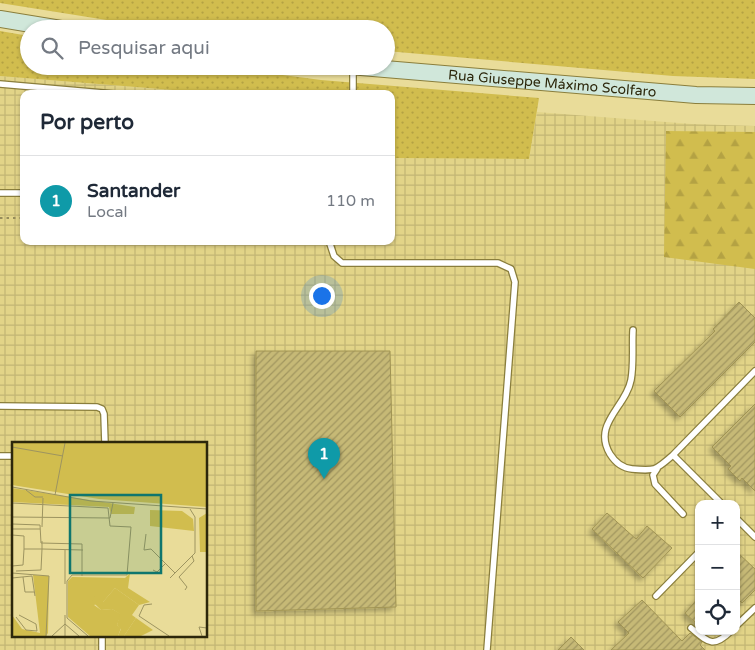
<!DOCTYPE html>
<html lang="pt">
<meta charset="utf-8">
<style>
:root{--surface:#fff;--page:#f2f2f3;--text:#1f2937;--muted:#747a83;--line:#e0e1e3;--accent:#6565de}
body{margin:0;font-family:"Varela Round",sans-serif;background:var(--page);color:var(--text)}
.controls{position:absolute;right:15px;bottom:15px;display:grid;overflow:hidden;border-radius:10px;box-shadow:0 1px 4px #0004}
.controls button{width:45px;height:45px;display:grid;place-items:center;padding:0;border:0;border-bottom:1px solid var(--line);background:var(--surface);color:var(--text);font:25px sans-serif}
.you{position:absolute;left:321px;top:295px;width:18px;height:18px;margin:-12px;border:4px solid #fff;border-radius:50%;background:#1a73e8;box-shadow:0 0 0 8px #1a73e833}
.badge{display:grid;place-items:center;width:32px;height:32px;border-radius:50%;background:var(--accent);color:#fff;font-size:16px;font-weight:700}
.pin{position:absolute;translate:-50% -41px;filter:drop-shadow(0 1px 2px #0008)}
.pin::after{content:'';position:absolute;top:26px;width:18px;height:15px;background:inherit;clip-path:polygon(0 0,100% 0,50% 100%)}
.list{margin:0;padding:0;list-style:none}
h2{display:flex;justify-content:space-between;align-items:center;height:65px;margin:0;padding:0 20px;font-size:21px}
h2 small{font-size:16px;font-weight:400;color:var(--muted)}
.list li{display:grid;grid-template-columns:32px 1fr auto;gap:15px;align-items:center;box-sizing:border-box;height:90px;padding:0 20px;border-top:1px solid var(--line)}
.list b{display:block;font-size:19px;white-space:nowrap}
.list p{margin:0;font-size:16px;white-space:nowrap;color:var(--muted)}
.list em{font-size:16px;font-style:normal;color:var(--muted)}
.icon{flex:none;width:28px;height:28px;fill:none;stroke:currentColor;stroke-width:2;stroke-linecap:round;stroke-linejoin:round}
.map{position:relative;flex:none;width:755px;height:650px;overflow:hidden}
.search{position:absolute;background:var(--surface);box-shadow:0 1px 4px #0004;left:20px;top:20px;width:375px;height:55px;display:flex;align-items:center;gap:12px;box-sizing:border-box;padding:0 18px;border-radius:28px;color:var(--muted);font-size:19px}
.panel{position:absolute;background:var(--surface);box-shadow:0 1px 4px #0004;left:20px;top:90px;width:375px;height:155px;border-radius:10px}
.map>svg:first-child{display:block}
.industrial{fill:url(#industrial-grid);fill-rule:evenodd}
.grass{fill:url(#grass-dots)}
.forest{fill:url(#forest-firs)}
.building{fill:url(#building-hatch);stroke:#a19453;filter:url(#shadow)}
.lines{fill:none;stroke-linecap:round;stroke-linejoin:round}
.service-casing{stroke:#8a7e3c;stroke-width:8}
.secondary-casing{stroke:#8a7e3c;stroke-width:18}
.path{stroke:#968c5a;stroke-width:2;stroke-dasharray:2.5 4;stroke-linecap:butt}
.service{stroke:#fff;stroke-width:5.5}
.secondary{stroke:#d0e7da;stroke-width:16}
.labels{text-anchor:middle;stroke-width:4;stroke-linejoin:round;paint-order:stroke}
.street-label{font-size:14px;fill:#2c270b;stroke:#fffcef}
.inset-road{fill:none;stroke:#9d9460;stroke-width:1}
.view{fill:#0f766e;fill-opacity:0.15;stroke:#0f766e;stroke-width:2.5}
.inset-edge{fill:none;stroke:#2c270b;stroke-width:2.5}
</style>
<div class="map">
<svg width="755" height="650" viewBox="0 0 755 650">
<defs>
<pattern id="industrial-grid" width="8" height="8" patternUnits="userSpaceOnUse" patternTransform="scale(1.25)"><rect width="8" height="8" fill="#e2d488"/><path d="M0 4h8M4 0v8" fill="none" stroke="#c2b674"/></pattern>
<pattern id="grass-dots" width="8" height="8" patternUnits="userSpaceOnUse" patternTransform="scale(1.25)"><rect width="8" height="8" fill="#d1bd4e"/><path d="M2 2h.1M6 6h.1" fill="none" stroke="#b4a243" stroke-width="1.8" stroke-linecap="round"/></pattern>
<pattern id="forest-firs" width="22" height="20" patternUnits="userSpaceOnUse" patternTransform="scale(1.25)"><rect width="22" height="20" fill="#d1bd4e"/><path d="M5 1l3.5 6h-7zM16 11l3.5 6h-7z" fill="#b4a243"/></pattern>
<pattern id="building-hatch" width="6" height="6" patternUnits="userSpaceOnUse" patternTransform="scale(1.25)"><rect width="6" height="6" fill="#c6b976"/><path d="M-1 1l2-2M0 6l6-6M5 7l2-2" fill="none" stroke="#a1965f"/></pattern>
<filter id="shadow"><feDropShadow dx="-3.5" dy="3.5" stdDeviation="2.5" flood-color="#0004"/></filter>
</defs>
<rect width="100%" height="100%" fill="#e9dc99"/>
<path class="industrial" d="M 0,76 L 222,94 L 24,94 L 24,241 L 391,241 L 391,158 L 529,159 L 537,112 L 692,124 L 755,126 L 755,650 L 0,650 ZM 14,444 L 206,444 L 206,636 L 14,636 ZM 699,504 L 736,504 L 736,631 L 699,631 Z"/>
<path class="grass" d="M 0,0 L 755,0 L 755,79 L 673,76 L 386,51 L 386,29 L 163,29 L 0,3 Z
M 0,31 L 29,36 L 29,66 L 213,66 L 321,80 L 539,98 L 529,159 L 391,158 L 391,94 L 222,94 L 0,76 Z"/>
<path class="forest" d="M 666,131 L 755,132 L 755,269 L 664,257 Z"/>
<path class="building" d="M 739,302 L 755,318 L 755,342 L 680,417 L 654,391 L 715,331 L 713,329 Z
M 256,351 L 390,351 L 396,607 L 256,611 Z
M 755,404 L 755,491 L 742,478 L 740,481 L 728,469 L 731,466 L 712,447 Z
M 607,513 L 636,539 L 647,526 L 672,548 L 643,578 L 592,529 Z
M 736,551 L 755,569 L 755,590 L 742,603 L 736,597 Z
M 699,597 L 699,628 L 697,627 L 698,625 L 685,613 Z
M 642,600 L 682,641 L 690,633 L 702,642 L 700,645 L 705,650 L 611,650 L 629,633 L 618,622 Z
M 571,637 L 584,650 L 558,650 Z"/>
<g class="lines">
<g class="service-casing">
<path id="service" d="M 0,84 L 115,94
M 353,94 L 353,68
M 0,193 L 24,193
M 329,241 L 334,256 L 342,263 L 498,263 L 511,269 L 515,282 L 487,650
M 633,330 C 632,346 634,364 631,380 C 626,407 592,424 610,454 C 615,462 622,468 632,469 C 655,471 655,471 673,455 L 722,504
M 0,406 L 97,407 L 102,409 L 104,414 L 105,444
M 673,455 L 755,371
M 0,456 L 14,456
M 657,469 L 653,475 L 655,484 L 683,514
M 736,518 L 755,537
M 656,596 L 699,552
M 736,626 L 755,608
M 691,628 C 708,642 713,649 731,631
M 102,650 L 102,636"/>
</g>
<g class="secondary-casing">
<g id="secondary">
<path d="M 0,19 L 61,29"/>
<path id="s1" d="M 349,66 L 696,95 L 755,96"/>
</g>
</g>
<path class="path" d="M 0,218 L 24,218"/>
<use href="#service" class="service"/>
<use href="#secondary" class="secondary"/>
</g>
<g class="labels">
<g class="street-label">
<text dy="5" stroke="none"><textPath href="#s1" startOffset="204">Rua Giuseppe Máximo Scolfaro</textPath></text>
</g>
</g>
<g transform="translate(12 442)">
<rect width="195" height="195" fill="#e9dc99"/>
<path d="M 0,1 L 195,1 L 195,65 L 87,57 L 0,43 ZM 0,46 L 123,65 L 122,72 L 99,72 L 97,65 L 0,60 ZM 118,131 L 116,146 L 138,160 L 127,163 L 103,146 L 91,160 L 82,163 L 89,168 L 100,167 L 109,172 L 105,183 L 109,186 L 106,194 L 78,194 L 56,175 L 56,139 L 60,135 L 113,136 ZM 124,176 L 141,188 L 129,194 L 112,194 Z" fill="#d1bd4e"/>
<path d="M 138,68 L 170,69 L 181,77 L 182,89 L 138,84 ZM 195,71 L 195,110 L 188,110 L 187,76 ZM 21,133 L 37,134 L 36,191 L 34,194 L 0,194 L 0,173 L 10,187 L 28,191 ZM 103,146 L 127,163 L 120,173 L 124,176 L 112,194 L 106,194 L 109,187 L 105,183 L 108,172 L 100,167 L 89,168 L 80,159 L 83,154 L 91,160 Z" fill="#d1bd4e"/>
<path class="inset-road" d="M 0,5 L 51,14M 0,45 L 79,59 L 195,67M 14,48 L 23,55 L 31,55M 43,53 L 53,1M 0,61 L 96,66 L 98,84 L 119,85 L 115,133 L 60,133 L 55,139 L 55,176 L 76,194M 0,75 L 98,76 L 101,61M 0,82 L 28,83 L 29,101 L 70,102 L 70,134M 30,85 L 31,56M 0,87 L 28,87M 134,92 L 132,108 L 139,107 L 163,131M 0,93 L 12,94 L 12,107M 0,124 L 11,123 L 12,107 L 30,107 L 30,99M 141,128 L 145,130 L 153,122M 4,129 L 29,128 L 30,107 L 71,108M 0,131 L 37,134 L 34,194M 11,135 L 13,150 L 22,150M 0,136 L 20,134 L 23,154M 158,136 L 183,111 L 183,75 L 178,67M 53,142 L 53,108M 173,148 L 175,145 L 167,135 L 182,119 L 180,114M 140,162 L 132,163 L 127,174 L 157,194M 4,175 L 14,188 L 25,189 L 24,182 L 7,173M 40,194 L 53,182 L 67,194M 53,194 L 53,173M 190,194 L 187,185 L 195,186"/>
<path class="view" d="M 58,53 L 149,53 L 149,131 L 58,131 Z"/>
<rect width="195" height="195" class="inset-edge"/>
</g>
</svg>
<div class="controls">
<button>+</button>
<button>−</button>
<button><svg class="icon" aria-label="locate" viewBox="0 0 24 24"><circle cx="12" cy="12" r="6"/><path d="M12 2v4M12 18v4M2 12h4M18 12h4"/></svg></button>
</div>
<div class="you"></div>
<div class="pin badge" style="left:324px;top:479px;background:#0f9aa8">1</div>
<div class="search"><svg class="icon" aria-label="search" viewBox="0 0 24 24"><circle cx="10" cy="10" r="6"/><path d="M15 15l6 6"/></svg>Pesquisar aqui</div>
<section class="panel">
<h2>Por perto<small></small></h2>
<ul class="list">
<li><span class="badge" style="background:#0f9aa8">1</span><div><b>Santander</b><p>Local</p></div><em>110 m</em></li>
</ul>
</section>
</div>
